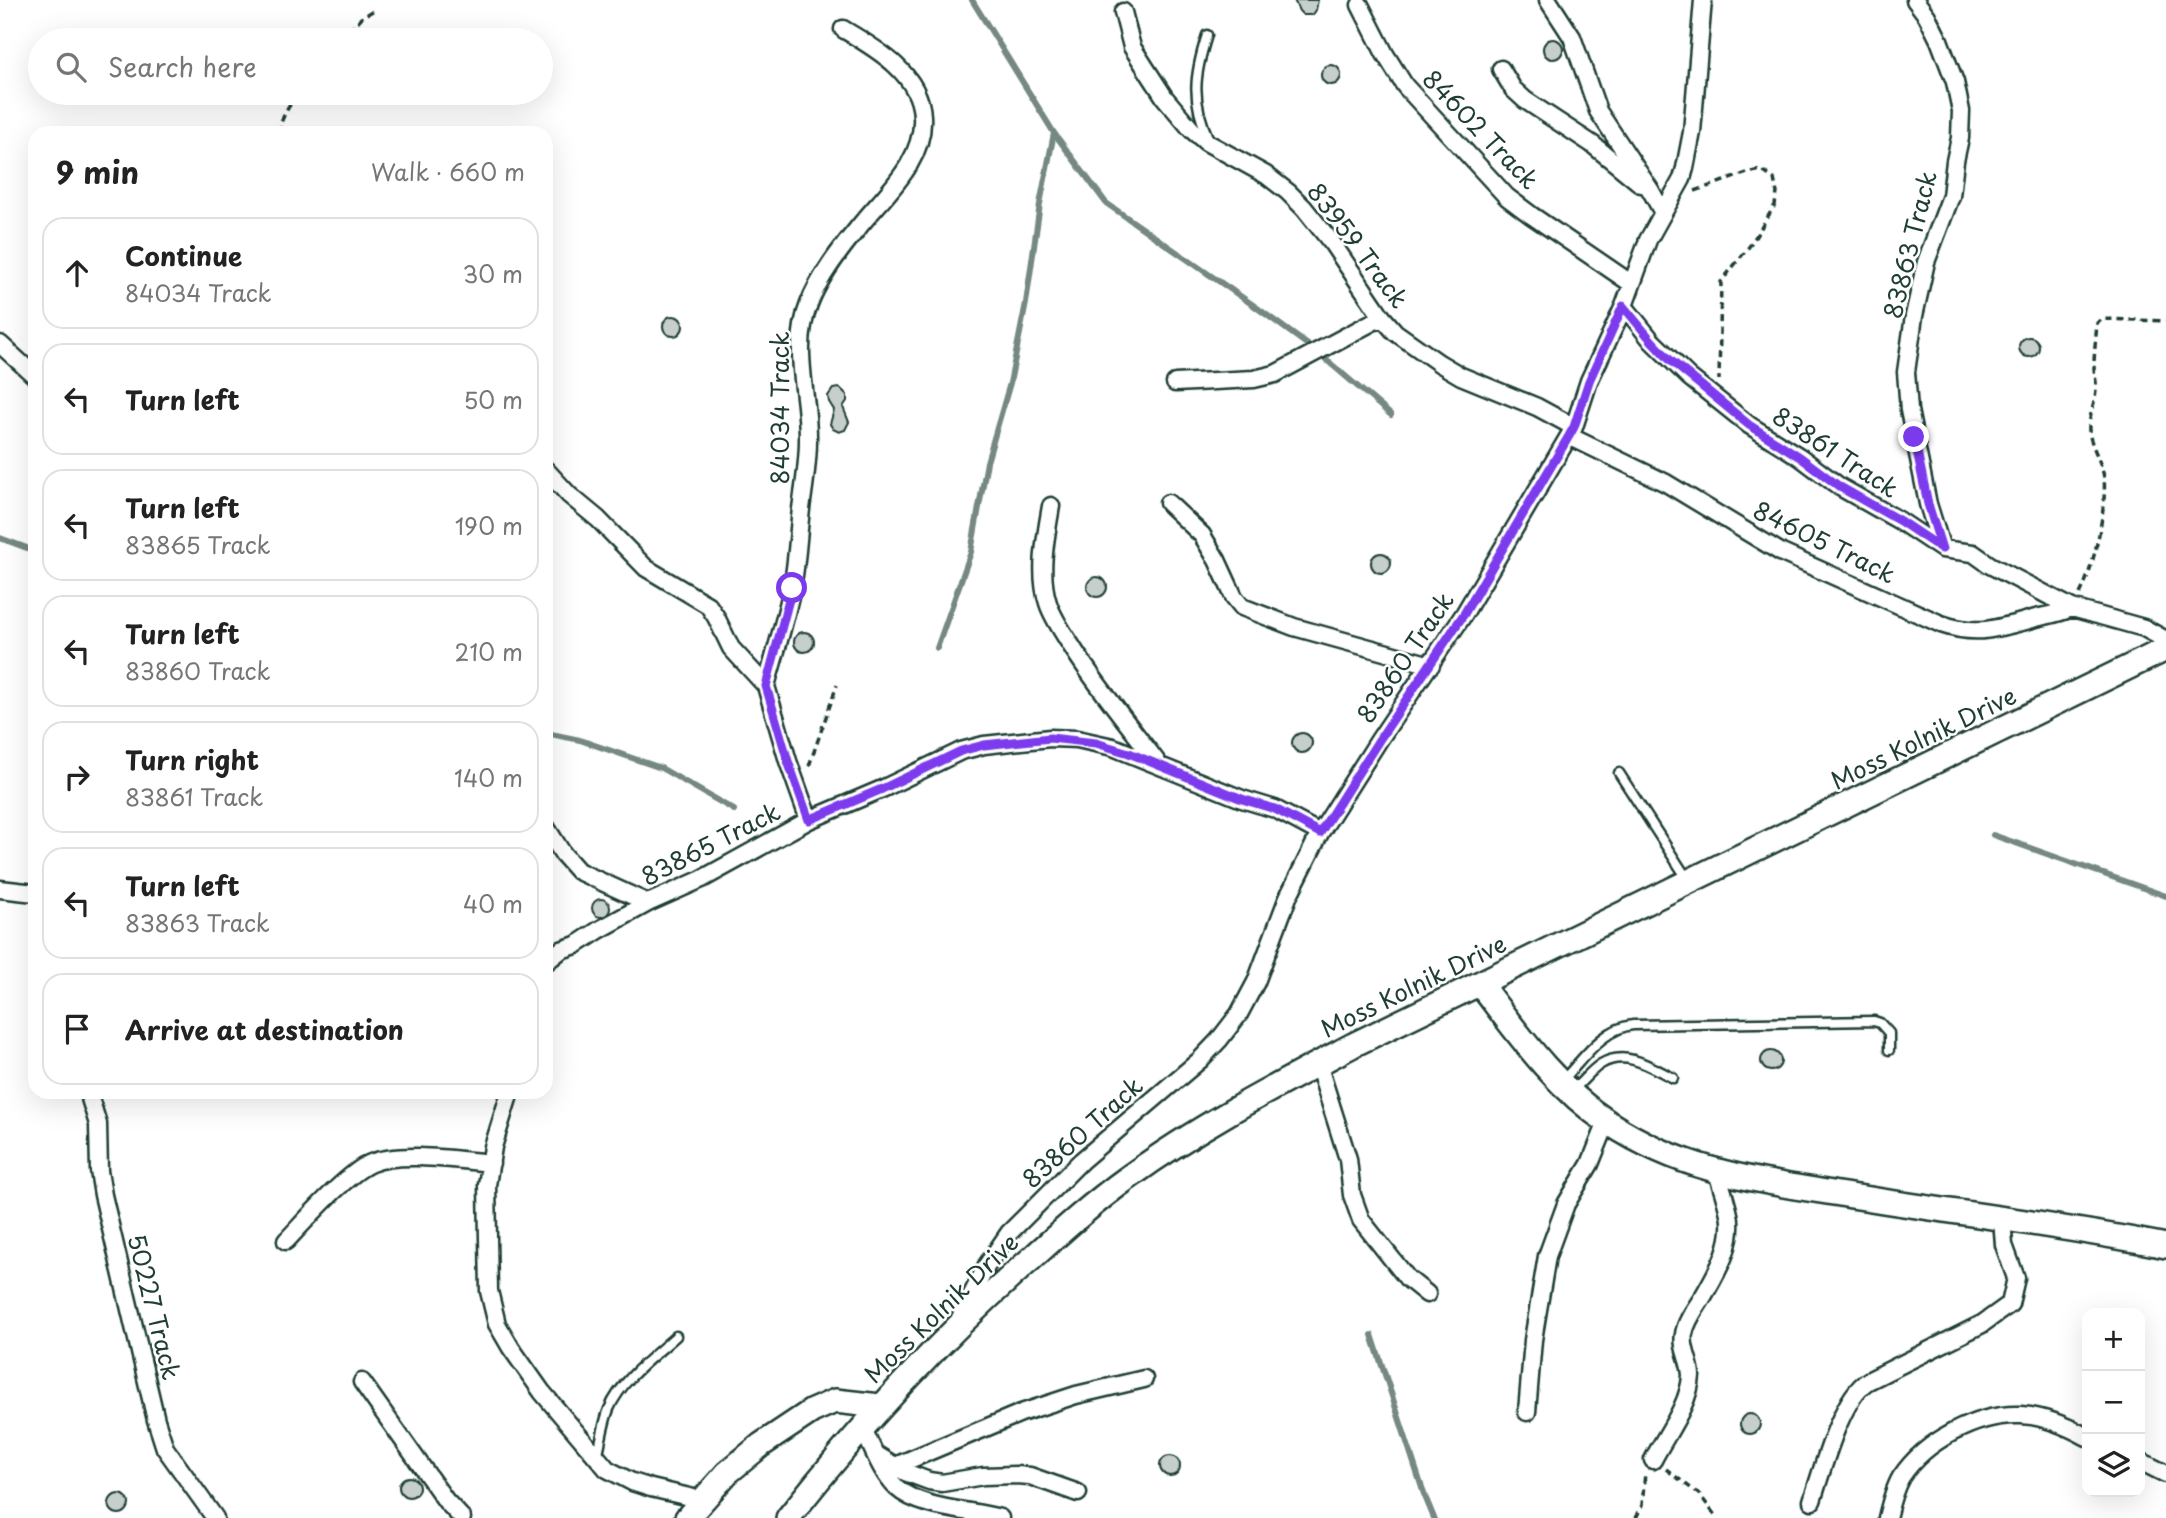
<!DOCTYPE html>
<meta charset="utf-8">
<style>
:root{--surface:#fff;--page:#f6f6f6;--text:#222;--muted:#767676;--line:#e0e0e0}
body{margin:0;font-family:"Playpen Sans",sans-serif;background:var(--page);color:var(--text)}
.controls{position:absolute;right:21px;bottom:21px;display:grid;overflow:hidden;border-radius:14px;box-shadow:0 7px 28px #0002}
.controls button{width:63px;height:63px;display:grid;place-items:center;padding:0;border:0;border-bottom:2px solid var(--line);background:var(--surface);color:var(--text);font:35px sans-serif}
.stop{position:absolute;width:21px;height:21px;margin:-16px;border:5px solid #7c3aed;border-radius:50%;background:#fff}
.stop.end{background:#7c3aed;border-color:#fff;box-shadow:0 2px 7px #0008}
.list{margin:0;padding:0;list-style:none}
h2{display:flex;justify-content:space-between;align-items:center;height:91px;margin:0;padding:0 28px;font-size:30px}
h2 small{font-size:23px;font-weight:400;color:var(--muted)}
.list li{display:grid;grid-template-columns:46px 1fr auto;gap:21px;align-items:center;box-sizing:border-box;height:112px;margin:0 14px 14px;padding:0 14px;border:2px solid var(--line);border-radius:21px}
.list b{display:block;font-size:26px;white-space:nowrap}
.list p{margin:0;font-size:23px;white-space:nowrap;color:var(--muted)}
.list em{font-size:23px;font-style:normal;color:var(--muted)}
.icon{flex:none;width:38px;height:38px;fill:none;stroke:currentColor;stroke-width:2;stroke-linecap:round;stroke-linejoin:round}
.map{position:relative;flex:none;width:2166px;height:1518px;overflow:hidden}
.search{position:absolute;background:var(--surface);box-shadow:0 7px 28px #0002;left:28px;top:28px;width:525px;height:77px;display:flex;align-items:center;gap:18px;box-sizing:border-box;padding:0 24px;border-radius:38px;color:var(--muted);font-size:26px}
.panel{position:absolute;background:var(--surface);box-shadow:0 7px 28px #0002;left:28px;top:126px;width:525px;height:973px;border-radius:21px}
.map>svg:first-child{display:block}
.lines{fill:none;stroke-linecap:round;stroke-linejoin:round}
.stream{stroke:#758883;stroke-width:6}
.building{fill:#c7cfcc;stroke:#1f3d34;stroke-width:2}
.lane-casing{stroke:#1f3d34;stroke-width:13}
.street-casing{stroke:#1f3d34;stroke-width:21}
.secondary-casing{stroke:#1f3d34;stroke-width:28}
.path{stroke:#1f3d34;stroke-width:3.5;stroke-dasharray:7 5;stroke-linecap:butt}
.lane{stroke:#fff;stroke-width:8}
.street{stroke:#fff;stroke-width:16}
.secondary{stroke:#fff;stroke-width:23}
.route{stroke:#7c3aed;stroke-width:9}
.labels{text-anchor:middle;stroke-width:5;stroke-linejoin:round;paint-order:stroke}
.street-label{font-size:24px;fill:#1f3d34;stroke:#fff}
</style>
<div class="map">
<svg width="2166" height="1518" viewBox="0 0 2166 1518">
<rect width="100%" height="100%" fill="#fff"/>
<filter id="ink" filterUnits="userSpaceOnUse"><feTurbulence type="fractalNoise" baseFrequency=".0143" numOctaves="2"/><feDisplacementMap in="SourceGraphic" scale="14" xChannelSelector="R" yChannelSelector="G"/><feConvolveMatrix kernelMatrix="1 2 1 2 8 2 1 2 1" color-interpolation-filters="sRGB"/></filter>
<g filter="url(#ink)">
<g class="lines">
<path class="stream" d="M 972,0 L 1054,133 L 1106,203 L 1256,307 L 1316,351 L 1391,415
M 0,538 L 35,551
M 937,648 L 971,552 L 987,462 L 1010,383 L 1026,303 L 1040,204 L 1054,133
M 546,733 L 580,740 L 661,768 L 734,810
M 1993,835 L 2166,896
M 1372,1335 L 1424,1494 L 1434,1518"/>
</g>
<path class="building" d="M 1294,0 L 1318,0 L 1316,10 L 1313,15 L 1303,15 L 1299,11 Z
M1543 49a10 10 0 1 1 20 0a10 10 0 1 1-20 0Z
M1321 75a10 10 0 1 1 20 0a10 10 0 1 1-20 0Z
M663 326a10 10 0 1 1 20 0a10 10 0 1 1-20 0Z
M2019 347a10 10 0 1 1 20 0a10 10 0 1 1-20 0Z
M 840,388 L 847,395 L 847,401 L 843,407 L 849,422 L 845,430 L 839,432 L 833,429 L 830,424 L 834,410 L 829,402 L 828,396 L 833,389 Z
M1371 563a10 10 0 1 1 20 0a10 10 0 1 1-20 0Z
M1087 587a10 10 0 1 1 20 0a10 10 0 1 1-20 0Z
M794 642a10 10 0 1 1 20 0a10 10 0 1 1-20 0Z
M1292 743a10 10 0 1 1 20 0a10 10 0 1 1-20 0Z
M592 908a9 9 0 1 1 18 0a9 9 0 1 1-18 0Z
M1761 1061a10 10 0 1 1 20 0a10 10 0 1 1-20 0Z
M1740 1424a10 10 0 1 1 20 0a10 10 0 1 1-20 0Z
M1160 1466a10 10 0 1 1 20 0a10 10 0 1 1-20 0Z
M399 1487a10 10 0 1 1 20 0a10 10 0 1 1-20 0Z
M109 1504a10 10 0 1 1 20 0a10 10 0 1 1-20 0Z"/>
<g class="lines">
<g class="lane-casing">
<path id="lane" d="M 1207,35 C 1194,76 1191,100 1209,140
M 1619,773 L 1688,880
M 1563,1080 C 1583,1059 1603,1028 1633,1025 L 1874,1021 L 1880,1023 L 1889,1033 L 1889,1050
M 1573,1090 C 1582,1082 1591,1070 1601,1064 C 1626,1049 1651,1067 1673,1078
M 597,1457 C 601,1442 603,1424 609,1409 C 622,1379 653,1357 676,1336"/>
</g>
<g class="street-casing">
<path id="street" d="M 1548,0 L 1572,37 L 1598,111 L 1651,191 L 1663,213
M 1915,0 L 1927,16 L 1939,40 L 1955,82 L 1961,111 L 1960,138 L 1955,161 L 1951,196 L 1926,262 L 1914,316 L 1906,372 L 1909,410 L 1928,504 L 1942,549
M 1360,5 L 1385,54 L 1405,86 L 1507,197 L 1531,215 L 1632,284
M 1123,12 L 1132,47 L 1165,98 L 1192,130 L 1206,142 L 1266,175 L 1288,192 L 1304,208 L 1332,243 L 1382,317 L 1395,332 L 1439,363 L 1461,376 L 1537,407 L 1574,427
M 1501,69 L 1513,89 L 1525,100 L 1592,144 L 1641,184
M 1624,306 L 1652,341 L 1689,377 L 1749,425 L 1800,457 L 1840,487 L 1900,521 L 1942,549 L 1973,553 L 1990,565 L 2072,608 L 2144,628 L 2166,640
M 0,344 L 35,376
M 1175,383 L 1254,379 L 1275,374 L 1382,317
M 1569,436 L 1666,483 L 1782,553 L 1941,624 C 1976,636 1995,629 2029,620 C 2043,616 2058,614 2072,608
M 546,470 L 569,495 L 598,519 L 646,568 L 708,605 L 716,617 L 731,648 L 766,686 L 788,761 L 809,820
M 1168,503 L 1202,535 L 1217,560 L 1234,597 L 1242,607 L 1294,627 L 1431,665
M 1051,506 C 1046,536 1038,573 1048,603 C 1053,619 1065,635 1074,650 C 1099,689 1129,725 1157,762
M 766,686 C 775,654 785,621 792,588 C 797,562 798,535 801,509 C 804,486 808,464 808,440 C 809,395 791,349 809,304 C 819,277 840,250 858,228 C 884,195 925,162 922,116 C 920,73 875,48 843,29
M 546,827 L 563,854 L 578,871 L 648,903
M 0,889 L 35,893
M 546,962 L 561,950 L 576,945 L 599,930 L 648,903 L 702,879 L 809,820 L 882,789 L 961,751 L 984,745 L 1050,738 L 1077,739 L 1113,747 L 1242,799 L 1275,809 L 1320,833
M 1318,1064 L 1348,1159 L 1352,1195 L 1361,1220 L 1407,1278 L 1427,1294
M 88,1092 L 98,1124 L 99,1171 L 103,1195 L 156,1420 L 165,1448 L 215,1518
M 510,1092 L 493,1147 L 487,1185 L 489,1291 L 497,1324 L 511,1348 L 542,1392 L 607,1469 L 632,1482 L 651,1488 L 702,1500
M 286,1241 C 305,1221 347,1173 371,1163 C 400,1151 458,1160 491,1163
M 960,1318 L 987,1265 L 1009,1233 L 1081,1161 L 1200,1060 L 1219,1040 L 1239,1014 L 1256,982 L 1288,897 L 1320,833 L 1379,740 L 1464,614 L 1569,436 L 1574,427 L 1589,381 L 1624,306 L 1648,240 L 1682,179 L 1685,168 L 1692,132 L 1703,0
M 362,1382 L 446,1501 L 462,1518
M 1527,1412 L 1533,1340 L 1547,1256 L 1566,1204 L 1590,1164 L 1607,1122
M 862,1427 C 872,1446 881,1473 897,1488 C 920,1509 971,1510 1000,1518
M 877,1455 L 905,1472 L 929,1481 L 942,1483 L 983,1476 L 1016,1475 L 1030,1476 L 1078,1493
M 1653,1460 C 1666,1434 1689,1406 1691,1376 C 1691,1362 1681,1348 1684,1334 C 1686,1320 1697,1307 1704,1295 C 1717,1272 1735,1243 1729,1214 C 1726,1200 1721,1186 1717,1172
M 2140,1461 L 2166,1474
M 895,1466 L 1021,1413 L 1076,1395 L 1144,1379
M 1812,1501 C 1822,1471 1841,1397 1868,1381 L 1982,1324 L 2010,1304 L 2016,1278 L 2004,1245 L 2002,1219
M 1887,1518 C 1890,1505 1894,1489 1901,1477 C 1925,1441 1977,1413 2021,1415 C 2045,1416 2067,1426 2087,1437"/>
</g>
<g class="secondary-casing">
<path id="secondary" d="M 1480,984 C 1518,1034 1556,1088 1609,1123 C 1687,1174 1762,1181 1851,1196 C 1956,1213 2062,1225 2166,1246
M 687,1518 L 727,1473 L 761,1445 L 812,1411 L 835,1401 L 880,1406
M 788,1518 C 862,1424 941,1337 1031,1259 C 1063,1230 1094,1202 1129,1177 C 1199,1126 1276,1086 1353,1045 L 2166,649"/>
</g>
<path class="path" d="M 342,40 L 361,18 L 374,10
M 279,133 C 280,118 290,105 298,93
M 1695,191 L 1747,173 L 1761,170 L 1774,179 L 1777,193 L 1775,205 L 1751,244 L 1721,282 L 1719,380
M 2080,594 C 2094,567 2107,508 2104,478 C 2102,462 2091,447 2089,431 C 2088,416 2096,403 2096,388 C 2097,381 2094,374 2094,367 C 2094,353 2096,337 2097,323 L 2101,319 L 2166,321
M 809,766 L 837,685
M 1666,1469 L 1700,1495 L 1717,1518
M 1636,1518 L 1642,1505 L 1645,1473"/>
<use href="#lane" class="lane"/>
<use href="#street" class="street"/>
<use href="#secondary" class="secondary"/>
</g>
</g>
<g class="lines" filter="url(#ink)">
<path class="route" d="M 792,588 L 766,686 L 788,761 L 809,820 L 882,789 L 961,751 L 984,745 L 1050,738 L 1096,743 L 1129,753 L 1242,799 L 1275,809 L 1320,833 L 1379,740 L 1464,614 L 1569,436 L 1574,427 L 1589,381 L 1623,306 L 1652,341 L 1670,360 L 1749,425 L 1800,457 L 1840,487 L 1900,521 L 1942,549 L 1928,504 L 1914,437"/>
</g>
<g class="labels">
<g class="street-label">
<text transform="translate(1480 130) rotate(46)" y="8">84602 Track</text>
<text transform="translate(1911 245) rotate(-76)" y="8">83863 Track</text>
<text transform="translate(1357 246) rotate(53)" y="8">83959 Track</text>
<text transform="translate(781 408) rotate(-90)" y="8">84034 Track</text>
<text transform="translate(1835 453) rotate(33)" y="8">83861 Track</text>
<text transform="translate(1824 543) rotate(26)" y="8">84605 Track</text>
<text transform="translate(1406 658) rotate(-56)" y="8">83860 Track</text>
<text transform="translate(1924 739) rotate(-26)" y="8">Moss Kolnik Drive</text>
<text transform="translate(711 845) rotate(-27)" y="8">83865 Track</text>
<text transform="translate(1414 987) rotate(-26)" y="8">Moss Kolnik Drive</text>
<text transform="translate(1083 1133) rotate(-42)" y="8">83860 Track</text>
<text transform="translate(153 1307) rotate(76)" y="8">50227 Track</text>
<text transform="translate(942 1309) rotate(-44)" y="8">Moss Kolnik Drive</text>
</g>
</g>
</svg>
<div class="controls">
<button>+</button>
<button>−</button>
<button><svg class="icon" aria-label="layers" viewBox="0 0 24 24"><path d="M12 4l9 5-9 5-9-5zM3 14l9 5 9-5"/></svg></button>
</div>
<div class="stop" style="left:792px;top:588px"></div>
<div class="stop end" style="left:1914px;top:437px"></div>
<div class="search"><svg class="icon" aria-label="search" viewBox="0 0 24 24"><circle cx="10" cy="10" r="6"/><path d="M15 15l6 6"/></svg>Search here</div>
<section class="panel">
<h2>9 min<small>Walk · 660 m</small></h2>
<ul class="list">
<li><svg class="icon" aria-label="ahead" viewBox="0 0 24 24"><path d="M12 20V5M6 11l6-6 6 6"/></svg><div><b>Continue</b><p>84034 Track</p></div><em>30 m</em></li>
<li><svg class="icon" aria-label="left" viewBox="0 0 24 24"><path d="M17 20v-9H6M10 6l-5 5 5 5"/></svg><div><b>Turn left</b></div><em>50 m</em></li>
<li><svg class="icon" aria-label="left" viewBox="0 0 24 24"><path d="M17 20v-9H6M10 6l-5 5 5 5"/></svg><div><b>Turn left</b><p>83865 Track</p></div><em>190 m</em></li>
<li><svg class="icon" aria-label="left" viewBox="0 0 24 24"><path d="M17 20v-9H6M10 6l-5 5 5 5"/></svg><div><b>Turn left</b><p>83860 Track</p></div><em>210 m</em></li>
<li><svg class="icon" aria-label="right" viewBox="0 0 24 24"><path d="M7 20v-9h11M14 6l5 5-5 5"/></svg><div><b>Turn right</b><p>83861 Track</p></div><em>140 m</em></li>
<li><svg class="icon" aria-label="left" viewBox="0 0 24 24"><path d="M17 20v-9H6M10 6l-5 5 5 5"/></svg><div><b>Turn left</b><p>83863 Track</p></div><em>40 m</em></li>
<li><svg class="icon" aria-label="arrive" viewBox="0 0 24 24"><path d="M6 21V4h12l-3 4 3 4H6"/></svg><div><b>Arrive at destination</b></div></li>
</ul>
</section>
</div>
